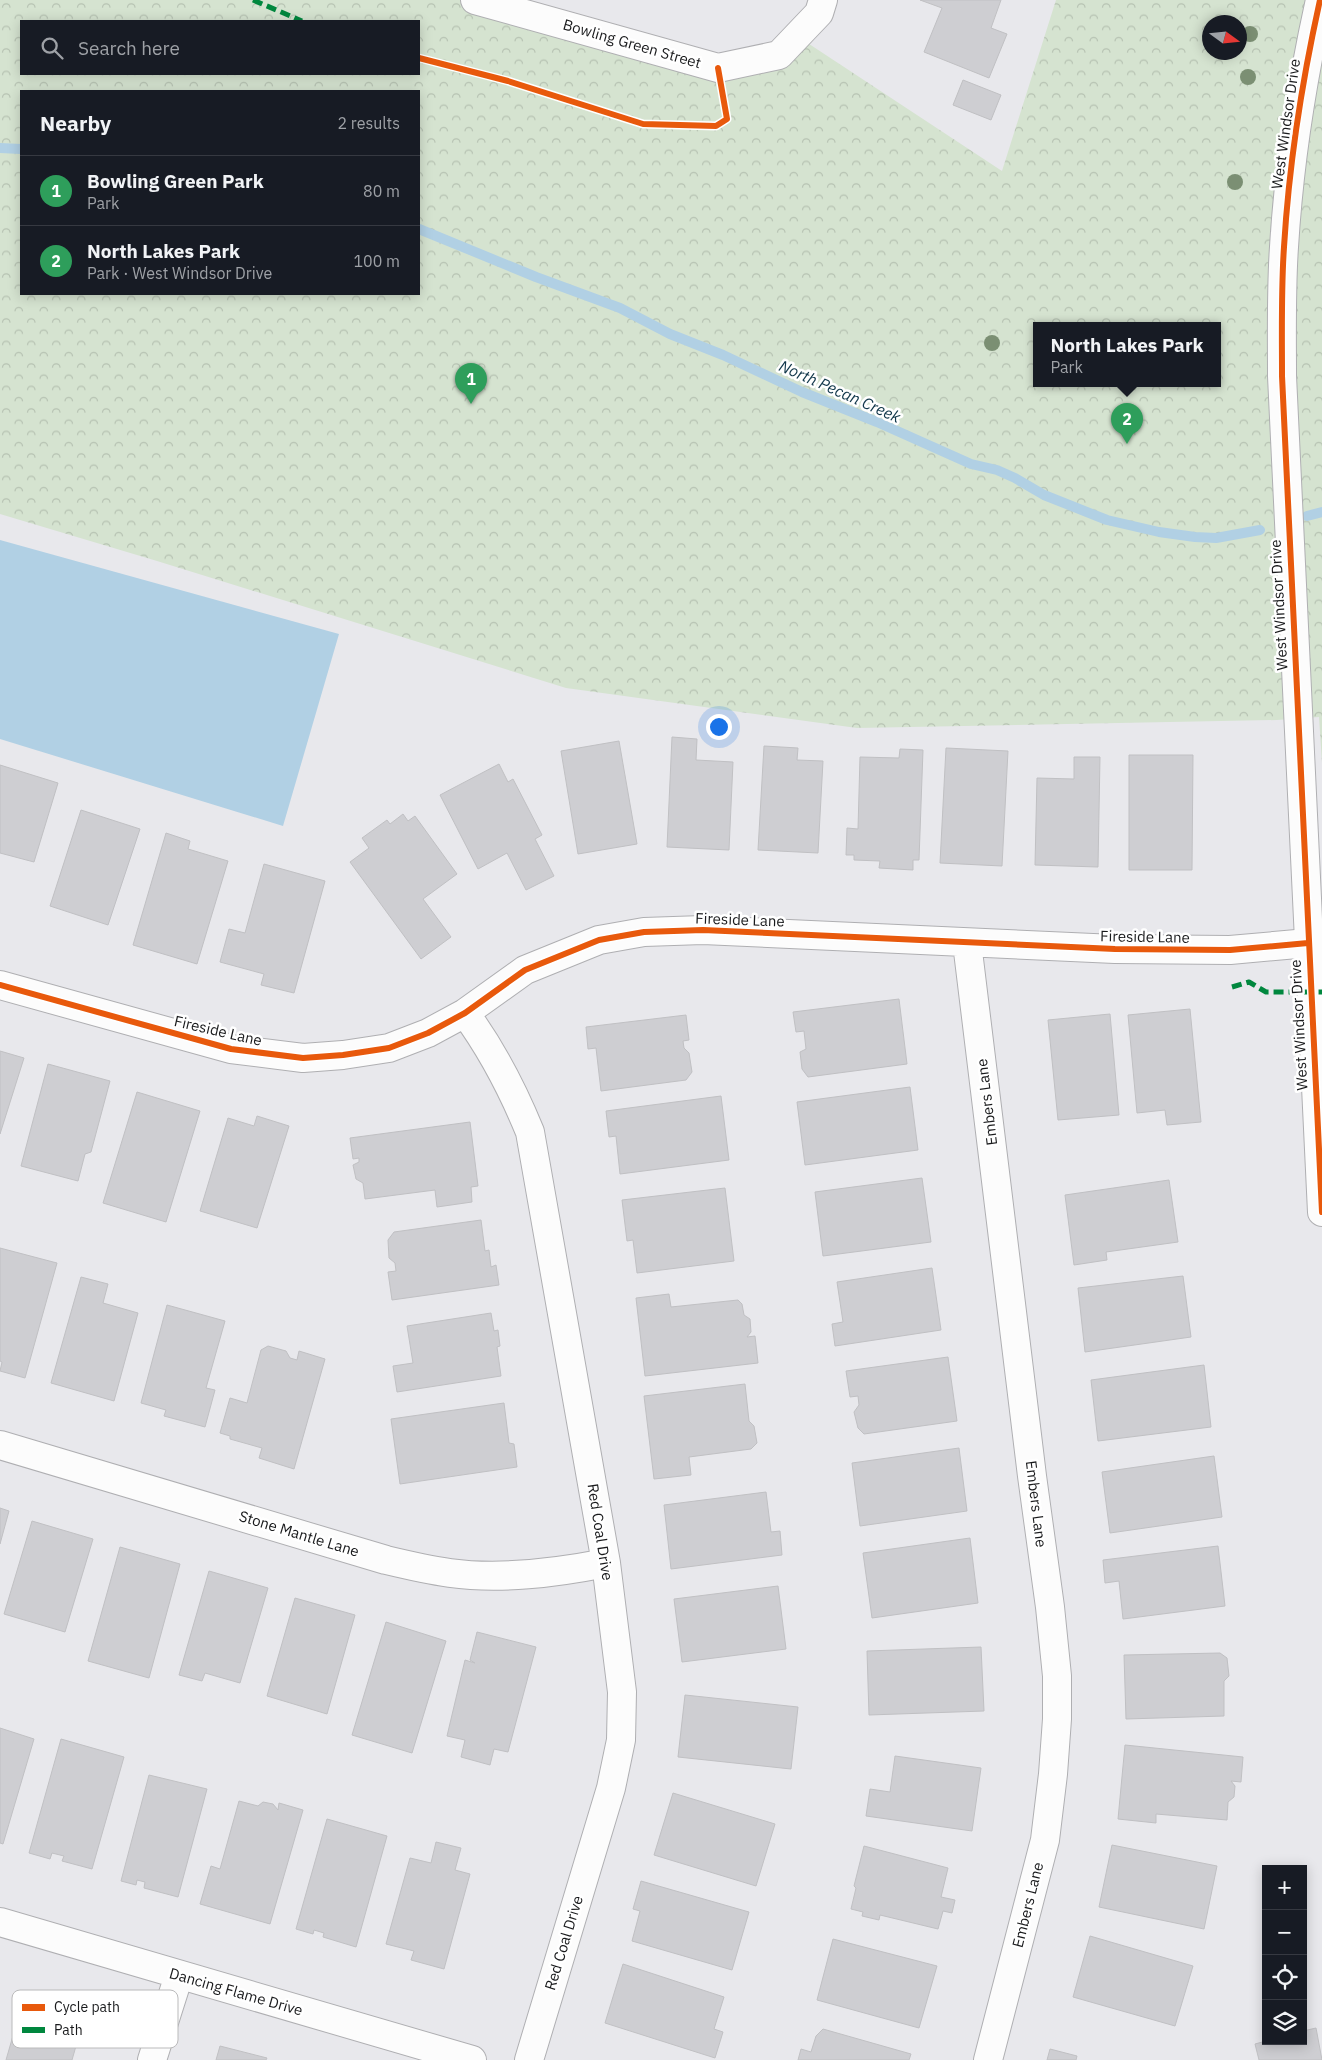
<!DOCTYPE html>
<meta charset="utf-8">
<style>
:root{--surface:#171b24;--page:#242831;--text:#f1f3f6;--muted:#9ea1a6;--line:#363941;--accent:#0f766e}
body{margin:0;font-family:"IBM Plex Sans",sans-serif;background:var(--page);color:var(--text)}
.controls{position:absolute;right:15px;bottom:15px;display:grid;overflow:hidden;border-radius:0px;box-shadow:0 2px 12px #0003}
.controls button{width:45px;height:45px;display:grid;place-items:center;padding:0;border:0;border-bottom:1px solid var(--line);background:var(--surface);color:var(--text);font:25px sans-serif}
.compass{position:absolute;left:1202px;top:15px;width:45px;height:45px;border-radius:50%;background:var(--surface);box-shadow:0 2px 12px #0003;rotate:105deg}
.you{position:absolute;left:718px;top:726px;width:18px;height:18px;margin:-12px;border:4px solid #fff;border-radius:50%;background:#1a73e8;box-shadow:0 0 0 8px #1a73e833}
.badge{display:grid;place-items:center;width:32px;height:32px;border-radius:50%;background:var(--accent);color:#fff;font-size:16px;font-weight:700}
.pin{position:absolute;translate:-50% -41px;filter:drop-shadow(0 1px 2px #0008)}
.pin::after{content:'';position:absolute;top:26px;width:18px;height:15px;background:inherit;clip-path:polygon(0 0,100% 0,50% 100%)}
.popup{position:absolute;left:1033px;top:322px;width:188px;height:65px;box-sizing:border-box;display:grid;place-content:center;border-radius:0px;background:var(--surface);filter:drop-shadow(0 1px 4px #0005);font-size:16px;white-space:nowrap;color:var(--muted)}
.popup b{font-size:19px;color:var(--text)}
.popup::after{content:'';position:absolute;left:50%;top:100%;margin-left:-10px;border:10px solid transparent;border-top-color:var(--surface)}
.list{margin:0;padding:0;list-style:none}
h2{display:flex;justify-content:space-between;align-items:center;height:65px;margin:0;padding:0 20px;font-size:21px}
h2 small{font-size:16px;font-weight:400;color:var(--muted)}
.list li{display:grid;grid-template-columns:32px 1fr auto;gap:15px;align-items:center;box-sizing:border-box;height:70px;padding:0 20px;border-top:1px solid var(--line)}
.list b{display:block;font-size:19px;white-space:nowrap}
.list p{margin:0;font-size:16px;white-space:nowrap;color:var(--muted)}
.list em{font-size:16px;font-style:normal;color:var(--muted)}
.icon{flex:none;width:28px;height:28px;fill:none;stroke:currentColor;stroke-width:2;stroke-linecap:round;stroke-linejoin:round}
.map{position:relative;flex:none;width:1322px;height:2060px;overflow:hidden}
.search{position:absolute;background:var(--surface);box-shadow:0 2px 12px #0003;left:20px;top:20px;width:400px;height:55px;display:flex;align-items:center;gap:12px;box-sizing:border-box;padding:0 18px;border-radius:0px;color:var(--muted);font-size:19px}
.panel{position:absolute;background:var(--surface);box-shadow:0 2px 12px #0003;left:20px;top:90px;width:400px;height:205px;border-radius:0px}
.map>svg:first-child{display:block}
.park{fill:url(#park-crowns);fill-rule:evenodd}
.water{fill:#b1d0e4}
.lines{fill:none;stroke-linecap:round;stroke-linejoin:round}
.stream{stroke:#b1d0e4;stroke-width:10}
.building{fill:#ceced2;stroke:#c0c0c3}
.street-casing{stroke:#afafb2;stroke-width:30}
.secondary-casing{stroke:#afafb2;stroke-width:30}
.street{stroke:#fcfcfc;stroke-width:28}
.secondary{stroke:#fcfcfc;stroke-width:28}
.quiet{stroke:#00873e;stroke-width:5;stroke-dasharray:10 5;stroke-linecap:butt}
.cycleway-casing{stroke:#fff;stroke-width:9}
.cycleway{stroke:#e8590c;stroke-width:6}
.tree{fill:#7b8f73}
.labels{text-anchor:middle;stroke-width:5;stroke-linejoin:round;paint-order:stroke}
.street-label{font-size:15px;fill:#191a1c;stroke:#fff}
.water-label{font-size:16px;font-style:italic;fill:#11374a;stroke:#fff}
.key{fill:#fff;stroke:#bababb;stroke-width:1}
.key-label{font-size:14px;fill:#191a1c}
</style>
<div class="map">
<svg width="1322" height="2060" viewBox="0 0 1322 2060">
<defs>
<pattern id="park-crowns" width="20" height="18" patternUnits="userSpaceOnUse" patternTransform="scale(1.25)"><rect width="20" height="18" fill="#d5e3d0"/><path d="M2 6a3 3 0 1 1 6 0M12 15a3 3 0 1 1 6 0" fill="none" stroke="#b6c2b2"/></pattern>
</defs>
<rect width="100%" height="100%" fill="#e8e8ec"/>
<path class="park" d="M 0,0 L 480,0 L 718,68 L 797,36 L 1002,171 L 1056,0 L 1322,0 L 1322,763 L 1319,717 L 1277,720 L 857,728 L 566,688 L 157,561 L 0,514 ZM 21,21 L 419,21 L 419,74 L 21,74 ZM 1210,22 L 1240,22 L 1240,52 L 1210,52 ZM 21,91 L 419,91 L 419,294 L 21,294 ZM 1037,325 L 1217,325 L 1217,383 L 1037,383 Z"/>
<path class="water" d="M 0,540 L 339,634 L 283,826 L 0,739 Z"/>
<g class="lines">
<path class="stream" d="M 0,148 L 21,149
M 419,229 L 536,277 L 620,308 L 670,334 L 723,355 L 802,392 L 877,422 L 971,464 L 997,470 L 1015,478 L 1044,495 L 1107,520 L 1159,532 L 1195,537 L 1216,538 L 1260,530
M 1307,516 L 1322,512"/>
</g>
<path class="building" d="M 920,0 L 1001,0 L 991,28 L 1007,34 L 989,78 L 924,52 L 942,8 Z
M 963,80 L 1001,95 L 991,120 L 953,105 Z
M 672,737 L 697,739 L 696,760 L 733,762 L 729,850 L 667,847 Z
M 619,741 L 637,844 L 578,854 L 561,751 Z
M 764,746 L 798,748 L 797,760 L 823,761 L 818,853 L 758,850 Z
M 946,748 L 1008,751 L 1002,866 L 940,863 Z
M 900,749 L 923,750 L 919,860 L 913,860 L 913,870 L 879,868 L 880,861 L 854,860 L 854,855 L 846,855 L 847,828 L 858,829 L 860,757 L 899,758 Z
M 1129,755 L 1193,755 L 1192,870 L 1129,870 Z
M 1074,757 L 1100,757 L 1098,867 L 1035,865 L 1037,778 L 1074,779 Z
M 499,764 L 508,782 L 513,779 L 542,835 L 535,839 L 554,876 L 526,890 L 507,853 L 478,869 L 440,795 Z
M 0,765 L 58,783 L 34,862 L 0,853 Z
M 81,810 L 140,829 L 108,925 L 50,906 Z
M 403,814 L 408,821 L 415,816 L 457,874 L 423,899 L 451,937 L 421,959 L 350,862 L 369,848 L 362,838 L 387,820 L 390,824 Z
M 166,833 L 190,841 L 188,849 L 228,861 L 197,964 L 133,945 Z
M 264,864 L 325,881 L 294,993 L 261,985 L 264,974 L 220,962 L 229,929 L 245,933 Z
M 899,999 L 907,1064 L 808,1077 L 802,1069 L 800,1052 L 806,1049 L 804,1031 L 796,1032 L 793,1012 Z
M 1190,1009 L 1201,1122 L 1167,1125 L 1165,1110 L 1137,1113 L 1128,1015 Z
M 1110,1014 L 1119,1115 L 1058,1120 L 1048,1020 Z
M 686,1015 L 689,1040 L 683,1041 L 684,1048 L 689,1053 L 692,1072 L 686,1080 L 601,1091 L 596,1048 L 588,1049 L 586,1027 Z
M 0,1051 L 24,1058 L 0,1134 Z
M 48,1064 L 110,1081 L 91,1152 L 85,1154 L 78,1181 L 21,1166 Z
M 910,1087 L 918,1150 L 805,1165 L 797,1102 Z
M 137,1092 L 200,1111 L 166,1222 L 103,1203 Z
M 721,1096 L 729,1160 L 620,1174 L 616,1136 L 609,1137 L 606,1111 Z
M 257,1116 L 289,1126 L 257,1228 L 200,1211 L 228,1118 L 254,1126 Z
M 470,1122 L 478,1186 L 471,1187 L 472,1202 L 437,1207 L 435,1190 L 365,1199 L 363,1183 L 356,1179 L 353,1165 L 359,1162 L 359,1158 L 353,1159 L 350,1138 Z
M 922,1178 L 931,1242 L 823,1256 L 815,1192 Z
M 1169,1180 L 1178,1242 L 1106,1252 L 1107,1260 L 1074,1265 L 1065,1195 Z
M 725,1188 L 734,1261 L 637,1273 L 633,1240 L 627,1241 L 622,1200 Z
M 481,1220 L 485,1251 L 489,1250 L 491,1267 L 496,1265 L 499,1285 L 392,1300 L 388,1272 L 396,1271 L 395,1263 L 389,1258 L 388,1240 L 394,1232 Z
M 0,1248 L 57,1263 L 25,1378 L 0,1371 L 2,1362 L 0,1361 Z
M 932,1268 L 941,1330 L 835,1346 L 832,1324 L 843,1322 L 837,1282 Z
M 1183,1276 L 1191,1337 L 1085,1352 L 1078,1288 Z
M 81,1277 L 108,1284 L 103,1303 L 138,1313 L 114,1401 L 51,1383 Z
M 669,1294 L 671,1307 L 738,1300 L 742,1304 L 744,1315 L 750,1319 L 751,1332 L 747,1337 L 755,1336 L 758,1363 L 645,1376 L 636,1298 Z
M 167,1305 L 225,1321 L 206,1388 L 215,1390 L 205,1427 L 164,1416 L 166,1410 L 141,1403 Z
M 491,1313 L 494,1331 L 498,1330 L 500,1346 L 497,1347 L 501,1376 L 397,1392 L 393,1366 L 413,1363 L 407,1326 Z
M 268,1346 L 286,1351 L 290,1358 L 297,1360 L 299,1351 L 325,1359 L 294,1469 L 259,1458 L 262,1448 L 230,1439 L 230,1436 L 220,1433 L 230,1398 L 247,1403 L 261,1350 Z
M 948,1357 L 957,1421 L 864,1434 L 858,1428 L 854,1412 L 859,1405 L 858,1396 L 850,1397 L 846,1371 Z
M 1204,1365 L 1211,1427 L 1098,1441 L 1091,1380 Z
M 745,1384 L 749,1421 L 754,1426 L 757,1443 L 751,1449 L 689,1457 L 691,1475 L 654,1479 L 644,1396 Z
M 504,1403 L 509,1443 L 514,1444 L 517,1467 L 400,1484 L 391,1419 Z
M 959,1448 L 967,1511 L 860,1526 L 852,1463 Z
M 1214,1456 L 1222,1517 L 1110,1533 L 1102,1472 Z
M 766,1492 L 771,1532 L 780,1531 L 782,1555 L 671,1569 L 664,1505 Z
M 0,1508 L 9,1511 L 0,1544 Z
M 32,1521 L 93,1539 L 65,1632 L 4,1614 Z
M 970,1538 L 978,1603 L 872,1618 L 863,1553 Z
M 1218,1546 L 1225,1606 L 1123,1619 L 1119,1581 L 1105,1583 L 1103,1560 Z
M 120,1547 L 180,1564 L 149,1678 L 88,1661 Z
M 209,1571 L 268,1588 L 240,1683 L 205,1673 L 202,1681 L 179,1675 Z
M 778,1586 L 786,1649 L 682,1662 L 674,1599 Z
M 295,1598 L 355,1615 L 327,1714 L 267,1696 Z
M 386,1622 L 446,1641 L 412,1753 L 352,1735 Z
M 477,1632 L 536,1647 L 508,1752 L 494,1749 L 490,1765 L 461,1757 L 465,1740 L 447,1736 L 465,1660 L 475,1663 L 470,1660 Z
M 981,1647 L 984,1711 L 869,1715 L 867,1651 Z
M 1220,1653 L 1227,1658 L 1229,1676 L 1224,1681 L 1224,1716 L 1126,1719 L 1124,1655 Z
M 685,1695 L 798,1707 L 791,1769 L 678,1757 Z
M 0,1728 L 34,1739 L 3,1844 L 0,1843 Z
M 61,1739 L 124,1757 L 92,1869 L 62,1861 L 64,1856 L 52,1853 L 50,1859 L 29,1853 Z
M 1125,1745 L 1243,1757 L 1241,1782 L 1231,1781 L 1235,1786 L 1234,1797 L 1228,1802 L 1227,1820 L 1156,1814 L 1156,1823 L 1118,1819 Z
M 895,1756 L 981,1768 L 972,1831 L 866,1816 L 870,1789 L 890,1792 Z
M 149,1775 L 207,1789 L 178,1897 L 144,1888 L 145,1882 L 137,1880 L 136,1885 L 121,1881 Z
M 673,1793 L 775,1824 L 756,1886 L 654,1855 Z
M 239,1801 L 258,1806 L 263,1802 L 273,1804 L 278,1810 L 279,1803 L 303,1810 L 270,1924 L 200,1904 L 211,1866 L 220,1869 Z
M 327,1819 L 387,1836 L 356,1947 L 323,1937 L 324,1933 L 314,1930 L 313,1934 L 296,1929 Z
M 436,1842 L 461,1848 L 455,1870 L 470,1874 L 444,1969 L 411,1960 L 414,1951 L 386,1944 L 410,1858 L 431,1863 Z
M 1112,1845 L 1217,1866 L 1204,1929 L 1099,1907 Z
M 864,1846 L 948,1868 L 941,1897 L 955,1900 L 952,1913 L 943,1911 L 938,1929 L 880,1915 L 879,1920 L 862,1916 L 863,1912 L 851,1909 L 856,1888 L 854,1886 Z
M 641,1881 L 749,1912 L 732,1970 L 632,1941 L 640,1911 L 633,1909 Z
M 1090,1936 L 1193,1966 L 1175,2026 L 1073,1997 Z
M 833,1939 L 937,1966 L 919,2028 L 817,2000 Z
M 623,1964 L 724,1997 L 714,2029 L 723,2032 L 715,2058 L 605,2023 Z
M 59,1993 L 71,1996 L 69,2005 L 86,2011 L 72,2060 L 6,2060 L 25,1994 L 56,2002 Z
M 1316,2028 L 1322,2060 L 1259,2060 L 1255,2044 L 1266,2041 L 1303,2041 L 1303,2031 Z
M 823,2029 L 911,2054 L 909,2060 L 798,2060 L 801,2049 L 811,2052 L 816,2036 Z
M 220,2046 L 267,2058 L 266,2060 L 216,2060 Z
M 1050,2049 L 1077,2056 L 1076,2060 L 1047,2060 Z"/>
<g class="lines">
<g class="street-casing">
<path id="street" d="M 475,0 L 718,68 L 779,55 L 819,13 L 823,0
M 967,943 L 1032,1476 L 1050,1607 L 1057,1676 L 1057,1719 L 1053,1774 L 1045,1840 L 988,2060
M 0,985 L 231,1049 L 303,1058 L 343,1055 L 389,1048 L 428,1033 L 465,1013 L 525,970 L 599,940 L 644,932 L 703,930 L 1115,949 L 1230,950 L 1308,943
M 465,1013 C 493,1051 512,1088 530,1132 L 606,1563 L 622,1692 L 621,1740 L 611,1788 L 529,2060
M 0,1445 L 386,1560 C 407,1565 429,1570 450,1573 C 501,1580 555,1573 606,1563
M 0,1922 L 472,2060
M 152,2060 L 179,1975"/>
</g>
<g class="secondary-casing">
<path id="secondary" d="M 1320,0 C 1302,81 1289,164 1284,247 C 1281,290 1282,333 1282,376 L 1322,1212"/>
</g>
<use href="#street" class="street"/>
<use href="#secondary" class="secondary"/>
<path class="quiet" d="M 253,0 L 302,21
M 1232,987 L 1249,982 L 1266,992 L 1322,992"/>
<g class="cycleway-casing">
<path id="cycleway" d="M 1320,0 C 1302,81 1289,164 1284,247 C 1281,290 1282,333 1282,376 L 1322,1212
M 419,58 L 508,81 L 643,124 L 716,126 L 727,119 L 718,68
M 0,985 L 231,1049 L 303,1058 L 343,1055 L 389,1048 L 428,1033 L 465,1013 L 525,970 L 599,940 L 644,932 L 703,930 L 1115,949 L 1230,950 L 1308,943"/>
</g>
<use href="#cycleway" class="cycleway"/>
</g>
<g class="tree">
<circle cx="1250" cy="34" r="8"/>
<circle cx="1248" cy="77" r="8"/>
<circle cx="1235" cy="182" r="8"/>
<circle cx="992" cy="343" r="8"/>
</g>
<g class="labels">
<g class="street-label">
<text transform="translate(632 44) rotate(16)" y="5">Bowling Green Street</text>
<text transform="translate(1286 124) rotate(-82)" y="5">West Windsor Drive</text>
<text transform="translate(1279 605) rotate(-93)" y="5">West Windsor Drive</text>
<text transform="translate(740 920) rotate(2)" y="5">Fireside Lane</text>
<text transform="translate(1145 937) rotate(1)" y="5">Fireside Lane</text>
<text transform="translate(1299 1025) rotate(-93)" y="5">West Windsor Drive</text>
<text transform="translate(218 1031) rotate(13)" y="5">Fireside Lane</text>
<text transform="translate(987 1102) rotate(-97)" y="5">Embers Lane</text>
<text transform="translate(1036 1504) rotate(83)" y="5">Embers Lane</text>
<text transform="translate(600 1532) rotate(81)" y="5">Red Coal Drive</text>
<text transform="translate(299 1534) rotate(17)" y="5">Stone Mantle Lane</text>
<text transform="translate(1028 1905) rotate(-76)" y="5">Embers Lane</text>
<text transform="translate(564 1943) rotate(-73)" y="5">Red Coal Drive</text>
<text transform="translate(236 1992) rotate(16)" y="5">Dancing Flame Drive</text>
</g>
<g class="water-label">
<text transform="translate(840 391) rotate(24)" y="6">North Pecan Creek</text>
</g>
</g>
<rect x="12" y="1990" width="166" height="58" rx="8" class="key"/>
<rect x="22" y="2004" width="23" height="7" fill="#e8590c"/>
<rect x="22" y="2027" width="23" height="6" fill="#00873e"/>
<g class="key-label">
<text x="54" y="2012">Cycle path</text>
<text x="54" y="2035">Path</text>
</g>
</svg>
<div class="controls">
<button>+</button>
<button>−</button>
<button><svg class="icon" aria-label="locate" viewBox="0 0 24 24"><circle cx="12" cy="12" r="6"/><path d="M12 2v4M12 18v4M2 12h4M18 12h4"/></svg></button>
<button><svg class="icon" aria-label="layers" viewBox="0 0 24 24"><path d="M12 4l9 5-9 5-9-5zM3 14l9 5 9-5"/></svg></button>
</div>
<svg class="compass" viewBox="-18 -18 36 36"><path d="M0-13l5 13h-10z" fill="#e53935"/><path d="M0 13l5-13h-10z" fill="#9ea1a6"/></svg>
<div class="you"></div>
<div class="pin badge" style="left:471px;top:404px;background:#2e9e5b">1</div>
<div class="pin badge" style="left:1127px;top:444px;background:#2e9e5b">2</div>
<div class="popup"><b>North Lakes Park</b>Park</div>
<div class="search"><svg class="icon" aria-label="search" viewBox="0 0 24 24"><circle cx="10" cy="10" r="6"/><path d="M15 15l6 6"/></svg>Search here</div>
<section class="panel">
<h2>Nearby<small>2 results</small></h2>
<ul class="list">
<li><span class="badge" style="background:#2e9e5b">1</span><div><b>Bowling Green Park</b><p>Park</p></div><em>80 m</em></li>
<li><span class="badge" style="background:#2e9e5b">2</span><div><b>North Lakes Park</b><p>Park · West Windsor Drive</p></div><em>100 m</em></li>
</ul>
</section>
</div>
